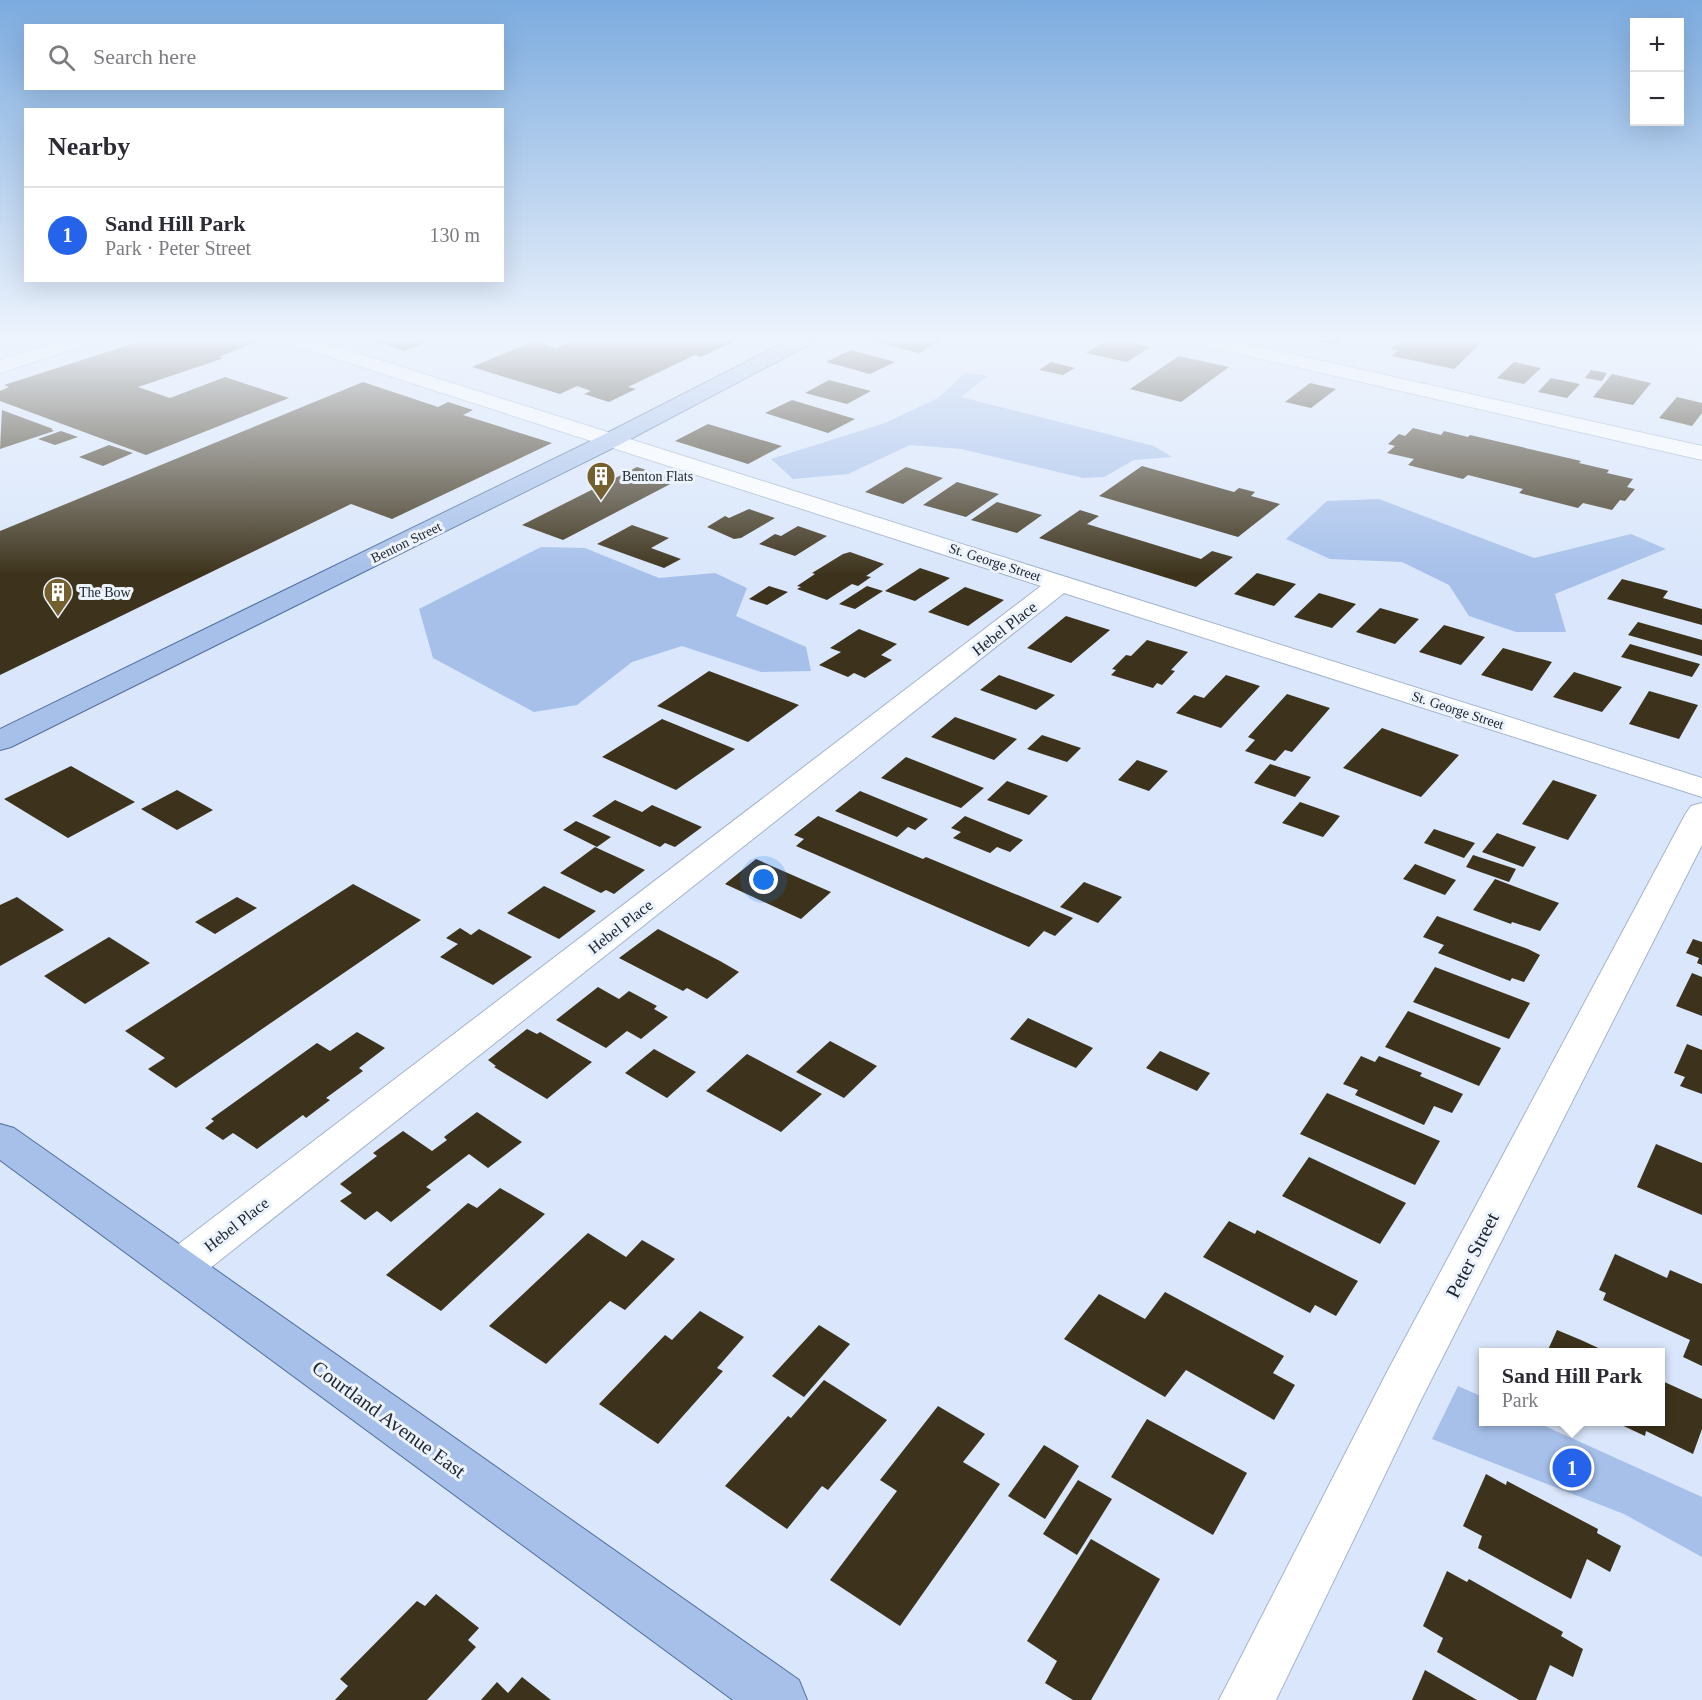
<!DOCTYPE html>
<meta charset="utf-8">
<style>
:root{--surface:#fff;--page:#f2f2f3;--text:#2b2b33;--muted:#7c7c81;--line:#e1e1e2;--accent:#2563eb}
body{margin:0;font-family:Georgia,serif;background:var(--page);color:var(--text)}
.controls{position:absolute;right:18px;top:18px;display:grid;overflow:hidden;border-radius:0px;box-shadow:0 6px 24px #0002}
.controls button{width:54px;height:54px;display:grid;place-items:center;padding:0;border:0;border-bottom:2px solid var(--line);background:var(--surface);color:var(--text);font:30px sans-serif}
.you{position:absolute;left:764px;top:880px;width:21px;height:21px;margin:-15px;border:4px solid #fff;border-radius:50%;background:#1a73e8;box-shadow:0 0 0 9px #1a73e833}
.badge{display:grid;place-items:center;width:39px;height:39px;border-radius:50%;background:var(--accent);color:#fff;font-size:20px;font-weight:700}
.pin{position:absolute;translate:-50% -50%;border:3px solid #fff;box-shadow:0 2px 6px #0006}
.popup{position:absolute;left:1479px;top:1348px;width:186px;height:78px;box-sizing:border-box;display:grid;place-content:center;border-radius:0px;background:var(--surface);filter:drop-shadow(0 2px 4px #0005);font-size:20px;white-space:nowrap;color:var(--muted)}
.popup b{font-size:22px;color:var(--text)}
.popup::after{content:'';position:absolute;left:50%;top:100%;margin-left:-12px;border:12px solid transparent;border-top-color:var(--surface)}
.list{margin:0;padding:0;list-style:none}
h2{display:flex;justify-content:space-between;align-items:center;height:78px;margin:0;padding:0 24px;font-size:26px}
h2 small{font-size:20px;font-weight:400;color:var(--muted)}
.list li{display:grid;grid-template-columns:39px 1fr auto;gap:18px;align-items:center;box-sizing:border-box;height:96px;padding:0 24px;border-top:2px solid var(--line)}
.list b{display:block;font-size:22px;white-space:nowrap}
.list p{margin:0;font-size:20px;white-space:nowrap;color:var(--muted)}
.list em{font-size:20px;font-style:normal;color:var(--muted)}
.icon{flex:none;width:33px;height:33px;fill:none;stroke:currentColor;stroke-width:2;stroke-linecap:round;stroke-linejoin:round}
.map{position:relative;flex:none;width:1702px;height:1700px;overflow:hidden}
.search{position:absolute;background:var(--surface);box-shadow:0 6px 24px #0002;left:24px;top:24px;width:480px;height:66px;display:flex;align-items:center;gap:15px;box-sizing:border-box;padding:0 21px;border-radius:0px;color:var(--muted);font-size:22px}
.panel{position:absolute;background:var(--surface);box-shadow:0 6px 24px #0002;left:24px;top:108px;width:480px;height:174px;border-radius:0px}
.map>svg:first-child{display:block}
.green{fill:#a6c0ea}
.building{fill:#3d331c}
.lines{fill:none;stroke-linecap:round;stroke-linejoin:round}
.minor-casing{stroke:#a5b5cd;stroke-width:2}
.major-casing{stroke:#506f9f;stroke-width:2}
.minor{fill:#fff;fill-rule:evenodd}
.major{fill:#a6c0e9;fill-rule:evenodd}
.labels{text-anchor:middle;stroke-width:6;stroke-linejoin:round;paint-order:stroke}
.far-poi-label{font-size:14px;fill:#20262f;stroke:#ecf3fd;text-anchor:start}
.far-street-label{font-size:14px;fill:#20262f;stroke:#ecf3fd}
.street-label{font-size:16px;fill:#20262f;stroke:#ecf3fd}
.near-street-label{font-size:20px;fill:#20262f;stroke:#ecf3fd}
</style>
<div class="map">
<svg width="1702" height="1700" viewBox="0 0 1702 1700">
<rect width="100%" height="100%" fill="#d9e6fb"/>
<path class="green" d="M 965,373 L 988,376 L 961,397 L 1154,446 L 1172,457 L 1134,460 L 1104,477 L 1083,478 L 961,449 L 910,445 L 848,474 L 793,479 L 771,459 L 885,423 L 938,398 Z
M 1379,499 L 1534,558 L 1631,534 L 1666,549 L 1555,594 L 1566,632 L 1516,632 L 1469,616 L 1449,585 L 1402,562 L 1330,559 L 1286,539 L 1327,501 Z
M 541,547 L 585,548 L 659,578 L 715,573 L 747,588 L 736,616 L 806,647 L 811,671 L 761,672 L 682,646 L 632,662 L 577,705 L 534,712 L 433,658 L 419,609 Z
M 1458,1386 L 1483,1397 L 1484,1422 L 1536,1422 L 1702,1497 L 1702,1557 L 1624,1514 L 1432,1439 Z"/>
<path class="building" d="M 154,337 L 248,337 L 261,340 L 219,357 L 224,358 L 138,387 L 170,398 L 225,377 L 289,398 L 146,455 L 0,401 L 0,391 L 9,387 L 4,385 Z
M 361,337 L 440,337 L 404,351 Z
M 582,337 L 744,337 L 701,357 L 695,355 L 628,387 L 636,389 L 609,402 L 584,394 L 591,391 L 577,386 L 560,394 L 472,367 L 534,341 L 556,348 Z
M 883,337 L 943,337 L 947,338 L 919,353 L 873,342 Z
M 1312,337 L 1347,337 L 1335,345 L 1308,339 Z
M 1405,337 L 1487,337 L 1454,369 L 1392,356 L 1398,350 L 1391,349 Z
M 1110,338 L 1150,347 L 1127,362 L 1086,353 Z
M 851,350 L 895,362 L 870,374 L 826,362 Z
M 1179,356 L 1229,367 L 1181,402 L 1130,389 Z
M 1051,362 L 1075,368 L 1063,375 L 1039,370 Z
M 1514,362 L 1541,368 L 1524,384 L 1497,378 Z
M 1591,370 L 1607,373 L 1602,381 L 1585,378 Z
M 1612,374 L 1651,383 L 1633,405 L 1593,397 Z
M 1551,378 L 1580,384 L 1567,398 L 1538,392 Z
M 829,380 L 871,391 L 847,404 L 805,393 Z
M 363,382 L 438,407 L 448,402 L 473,410 L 463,415 L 552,443 L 392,519 L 351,504 L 0,675 L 0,531 Z
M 1310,383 L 1336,389 L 1311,408 L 1285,402 Z
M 1677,397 L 1702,403 L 1702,413 L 1692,426 L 1659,418 Z
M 792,400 L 855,419 L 828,433 L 765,413 Z
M 2,410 L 53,429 L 51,429 L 54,431 L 0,449 Z
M 708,424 L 782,446 L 748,464 L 675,441 Z
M 1413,428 L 1441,435 L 1444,431 L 1468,437 L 1470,435 L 1581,461 L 1579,463 L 1609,470 L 1607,473 L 1633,479 L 1627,487 L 1635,489 L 1625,501 L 1620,500 L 1612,510 L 1583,503 L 1578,508 L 1519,493 L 1523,489 L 1468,475 L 1463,479 L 1408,465 L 1414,459 L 1387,453 L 1395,446 L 1388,444 L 1399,434 L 1405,436 Z
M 61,431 L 78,437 L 55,445 L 38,439 Z
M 109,445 L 133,453 L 103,466 L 79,457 Z
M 1142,466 L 1234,492 L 1239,488 L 1255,492 L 1251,496 L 1280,504 L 1238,537 L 1099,496 Z
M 637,467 L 678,480 L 563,540 L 522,525 Z
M 906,467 L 943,478 L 903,504 L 865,492 Z
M 957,482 L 999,494 L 966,517 L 923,505 Z
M 997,502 L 1042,515 L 1017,533 L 971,520 Z
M 749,509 L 775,518 L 741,538 L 734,539 L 707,527 L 725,516 L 729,518 Z
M 1080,510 L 1099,516 L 1087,524 L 1201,559 L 1212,551 L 1233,557 L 1196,587 L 1039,538 Z
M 632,525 L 669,538 L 651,548 L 681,559 L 664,568 L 597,544 Z
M 798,526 L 827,536 L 795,556 L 759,544 L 775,534 L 781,536 Z
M 850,552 L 884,564 L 866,576 L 871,577 L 858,586 L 852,584 L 827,600 L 797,589 L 801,587 L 797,586 L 815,574 L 812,573 L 843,554 Z
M 920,568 L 950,578 L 915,601 L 885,591 Z
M 1257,573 L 1296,584 L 1274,606 L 1234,594 Z
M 1622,579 L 1668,591 L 1663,598 L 1702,609 L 1702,625 L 1607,599 Z
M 769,586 L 788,592 L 767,605 L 749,599 Z
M 867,586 L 883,591 L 855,609 L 839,604 Z
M 965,587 L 1004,600 L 968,626 L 928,612 Z
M 1319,593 L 1356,604 L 1332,628 L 1294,617 Z
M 1380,608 L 1419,619 L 1395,644 L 1356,632 Z
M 1066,616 L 1110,630 L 1071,663 L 1027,648 Z
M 1638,622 L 1702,640 L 1702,656 L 1628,635 Z
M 1444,625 L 1485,637 L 1461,665 L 1419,652 Z
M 859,629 L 897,644 L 881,655 L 892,660 L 865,678 L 854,673 L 848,677 L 819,665 L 841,652 L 830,648 Z
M 1147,640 L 1188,652 L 1171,670 L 1175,671 L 1162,685 L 1157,683 L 1153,688 L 1111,675 L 1116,670 L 1112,669 L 1126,655 L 1131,656 Z
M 1630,644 L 1700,664 L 1692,677 L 1621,657 Z
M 1503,648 L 1552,662 L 1532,691 L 1481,675 Z
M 709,671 L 799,705 L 748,742 L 657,706 Z
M 1574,672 L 1622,687 L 1602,712 L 1553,697 Z
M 999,675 L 1055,695 L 1036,710 L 980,690 Z
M 1226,675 L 1260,686 L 1221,728 L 1176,713 L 1194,695 L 1204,698 Z
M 1649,691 L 1698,705 L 1679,739 L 1629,724 Z
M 1287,694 L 1330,708 L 1292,752 L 1285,750 L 1275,761 L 1245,751 L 1255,740 L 1248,737 Z
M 955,717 L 1017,739 L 994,760 L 931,737 Z
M 662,719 L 735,749 L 676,790 L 602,757 Z
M 1382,728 L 1459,755 L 1421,797 L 1343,768 Z
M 1042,735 L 1081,748 L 1067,762 L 1027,749 Z
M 906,757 L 984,788 L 961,808 L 881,778 Z
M 1137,760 L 1168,771 L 1149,791 L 1118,780 Z
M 1270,764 L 1311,777 L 1295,797 L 1254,783 Z
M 71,766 L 135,802 L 68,838 L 4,799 Z
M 1553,780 L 1597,795 L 1568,840 L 1522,824 Z
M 1007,781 L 1048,796 L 1029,815 L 987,800 Z
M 177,790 L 213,810 L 177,830 L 141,809 Z
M 860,791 L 928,819 L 915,830 L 908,827 L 897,837 L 835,811 Z
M 615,800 L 642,812 L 652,805 L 702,827 L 675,847 L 665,843 L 660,847 L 592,816 Z
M 1300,802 L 1340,816 L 1323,837 L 1282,823 Z
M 818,816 L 923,859 L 926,857 L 1073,918 L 1055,936 L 1044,931 L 1029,947 L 796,846 L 804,839 L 794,835 Z
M 965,816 L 1023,840 L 1010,852 L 997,847 L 990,853 L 953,838 L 961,832 L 951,828 Z
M 576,821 L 611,837 L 597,847 L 563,830 Z
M 1434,829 L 1475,843 L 1464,858 L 1424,843 Z
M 1497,833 L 1536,847 L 1523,867 L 1482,852 Z
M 595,847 L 645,870 L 614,894 L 606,890 L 601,893 L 560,873 Z
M 1473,855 L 1516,869 L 1509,882 L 1466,867 Z
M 756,859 L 831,892 L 801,919 L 725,884 Z
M 1415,864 L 1456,880 L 1445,895 L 1403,879 Z
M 1495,879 L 1559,903 L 1540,931 L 1512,922 L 1511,924 L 1473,910 Z
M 1084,882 L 1122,897 L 1098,923 L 1060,907 Z
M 353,884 L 421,920 L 176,1088 L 148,1069 L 165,1058 L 125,1031 Z
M 544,886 L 596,911 L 559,939 L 507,913 Z
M 17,897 L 64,930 L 0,966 L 0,905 Z
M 237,897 L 257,908 L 215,934 L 195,922 Z
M 1437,916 L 1528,949 L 1540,955 L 1524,982 L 1512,978 L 1510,981 L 1438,953 L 1444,945 L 1423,937 Z
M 460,928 L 471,935 L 479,929 L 532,957 L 493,985 L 440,957 L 458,944 L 446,938 Z
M 658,929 L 720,961 L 739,972 L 707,999 L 687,988 L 683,991 L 619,958 Z
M 109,937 L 150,963 L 85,1004 L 44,976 Z
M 1693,939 L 1702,942 L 1702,965 L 1697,963 L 1699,958 L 1686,953 Z
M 1435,967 L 1530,1003 L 1509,1039 L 1413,1002 Z
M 1692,973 L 1702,977 L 1702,1016 L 1676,1006 Z
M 598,987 L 619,999 L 629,991 L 657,1006 L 654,1009 L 668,1017 L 641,1039 L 627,1031 L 606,1048 L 556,1020 Z
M 1408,1011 L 1501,1048 L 1479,1086 L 1385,1047 Z
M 1028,1018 L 1093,1048 L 1076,1068 L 1010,1039 Z
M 527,1029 L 537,1034 L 540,1032 L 592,1062 L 547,1099 L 494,1067 L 496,1066 L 488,1060 Z
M 357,1032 L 385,1048 L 359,1068 L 363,1071 L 326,1098 L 330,1100 L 306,1118 L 303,1115 L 257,1149 L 233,1133 L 223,1140 L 205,1128 L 214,1121 L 211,1119 L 317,1043 L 330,1051 Z
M 830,1041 L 877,1066 L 844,1098 L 796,1072 Z
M 1687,1044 L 1702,1050 L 1702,1094 L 1680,1086 L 1685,1077 L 1674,1073 Z
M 654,1049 L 696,1072 L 667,1098 L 625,1073 Z
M 1160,1051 L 1210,1073 L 1197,1091 L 1146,1068 Z
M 747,1054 L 822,1094 L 781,1132 L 706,1091 Z
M 1361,1056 L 1375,1062 L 1379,1056 L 1422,1073 L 1420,1076 L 1463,1094 L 1452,1113 L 1434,1106 L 1424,1125 L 1355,1095 L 1358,1090 L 1343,1084 Z
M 1327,1093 L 1440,1141 L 1415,1185 L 1300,1134 Z
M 477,1112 L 522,1142 L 488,1168 L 469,1154 L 426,1187 L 431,1190 L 391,1222 L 377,1211 L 365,1220 L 340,1201 L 352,1193 L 340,1184 L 377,1156 L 373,1153 L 403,1131 L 432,1151 L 447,1140 L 444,1137 Z
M 1656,1144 L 1702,1163 L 1702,1215 L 1637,1187 Z
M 1309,1157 L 1406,1203 L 1380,1244 L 1282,1196 Z
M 500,1188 L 545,1214 L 441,1311 L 386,1275 L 468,1203 L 477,1208 Z
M 1229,1221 L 1255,1234 L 1257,1230 L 1358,1281 L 1336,1316 L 1315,1305 L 1310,1313 L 1203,1257 Z
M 588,1233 L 626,1257 L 642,1240 L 675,1259 L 625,1310 L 610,1301 L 546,1364 L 489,1326 Z
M 1615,1254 L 1667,1278 L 1670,1270 L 1702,1284 L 1702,1366 L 1683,1357 L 1690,1340 L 1603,1300 L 1606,1293 L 1599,1290 Z
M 1165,1292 L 1284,1356 L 1273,1373 L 1295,1385 L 1274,1420 L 1186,1370 L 1165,1397 L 1064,1339 L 1099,1294 L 1145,1319 Z
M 700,1311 L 744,1337 L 717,1368 L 723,1371 L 658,1444 L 599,1404 L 665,1335 L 672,1340 Z
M 819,1325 L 850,1344 L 804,1397 L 772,1376 Z
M 1557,1330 L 1581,1340 L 1607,1352 L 1547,1352 Z
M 824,1380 L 887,1420 L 828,1490 L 822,1486 L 787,1529 L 725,1486 L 788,1416 L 791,1418 Z
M 1660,1380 L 1702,1399 L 1702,1429 L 1693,1454 L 1646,1431 L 1645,1436 L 1615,1422 L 1660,1422 Z
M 938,1406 L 985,1434 L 963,1462 L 1000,1484 L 900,1626 L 830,1580 L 897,1491 L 880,1480 Z
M 1147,1419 L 1247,1473 L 1213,1535 L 1111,1477 Z
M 1044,1445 L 1079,1466 L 1045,1519 L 1008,1496 Z
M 1486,1474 L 1506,1485 L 1507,1481 L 1598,1529 L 1597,1533 L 1621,1546 L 1610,1572 L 1587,1559 L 1571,1599 L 1478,1548 L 1482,1536 L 1463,1526 Z
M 1078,1480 L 1112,1499 L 1077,1555 L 1043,1534 Z
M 1091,1539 L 1160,1579 L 1091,1700 L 1073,1700 L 1045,1683 L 1057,1661 L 1027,1641 Z
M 1447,1571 L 1467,1582 L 1469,1579 L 1563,1632 L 1561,1636 L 1583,1649 L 1573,1677 L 1550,1665 L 1536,1700 L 1519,1700 L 1437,1652 L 1443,1638 L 1423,1626 Z
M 436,1594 L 479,1628 L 468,1640 L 476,1647 L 427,1700 L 335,1700 L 348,1686 L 340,1679 L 417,1601 L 425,1606 Z
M 1425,1670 L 1477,1700 L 1412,1700 Z
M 522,1677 L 551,1700 L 481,1700 L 497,1682 L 508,1693 Z"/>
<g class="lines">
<g class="minor-casing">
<path id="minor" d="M 73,337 L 101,337 L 98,341 L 0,373 L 0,360 Z
M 279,337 L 307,337 L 1702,778 L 1702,797 L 1064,593 L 195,1280 L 179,1286 L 163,1280 L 157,1268 L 163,1256 L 1041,586 L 281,341 Z
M 1182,337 L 1215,337 L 1702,446 L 1702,460 L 1191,343 L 1184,341 Z
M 1702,803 L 1702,845 L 1421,1400 L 1276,1700 L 1219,1700 L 1387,1372 L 1686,813 L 1691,806 Z"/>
</g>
<g class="major-casing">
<path id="major" d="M 795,337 L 819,337 L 816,341 L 619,445 L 11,747 L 0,750 L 0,729 L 603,435 Z
M 0,1124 L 14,1128 L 799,1680 L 807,1700 L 733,1700 L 0,1160 Z"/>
</g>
<use href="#minor" class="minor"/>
<use href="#major" class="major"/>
</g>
<linearGradient id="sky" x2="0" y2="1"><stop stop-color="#7cabdf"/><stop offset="0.59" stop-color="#eef4fd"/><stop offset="1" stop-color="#eef4fd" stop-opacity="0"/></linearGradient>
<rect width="1702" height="575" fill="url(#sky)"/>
<defs>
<g id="building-pin" transform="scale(1.5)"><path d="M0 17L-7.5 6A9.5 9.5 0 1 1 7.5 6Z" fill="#74602f" stroke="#ecf3fd"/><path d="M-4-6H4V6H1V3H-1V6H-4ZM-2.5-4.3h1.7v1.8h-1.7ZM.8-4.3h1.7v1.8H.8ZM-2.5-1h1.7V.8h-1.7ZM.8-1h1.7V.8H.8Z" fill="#fff"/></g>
</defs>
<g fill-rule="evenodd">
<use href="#building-pin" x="601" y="476"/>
<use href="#building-pin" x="58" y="592"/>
</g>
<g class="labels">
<g class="far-poi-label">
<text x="622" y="481">Benton Flats</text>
<text x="79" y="597">The Bow</text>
</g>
<g class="far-street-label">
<text transform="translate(406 542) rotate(-26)" y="5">Benton Street</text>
<text transform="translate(995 562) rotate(18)" y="5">St. George Street</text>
<text transform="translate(1458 710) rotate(18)" y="5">St. George Street</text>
</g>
<g class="street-label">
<text transform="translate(1004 628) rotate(-38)" y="6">Hebel Place</text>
<text transform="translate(620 926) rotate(-38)" y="6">Hebel Place</text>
<text transform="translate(236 1224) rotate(-38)" y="6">Hebel Place</text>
</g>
<g class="near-street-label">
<text transform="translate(1472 1255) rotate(-63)" y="7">Peter Street</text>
<text transform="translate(389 1419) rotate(36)" y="7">Courtland Avenue East</text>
</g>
</g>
</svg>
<div class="controls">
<button>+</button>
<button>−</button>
</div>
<div class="you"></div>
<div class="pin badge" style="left:1572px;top:1468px">1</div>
<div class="popup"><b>Sand Hill Park</b>Park</div>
<div class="search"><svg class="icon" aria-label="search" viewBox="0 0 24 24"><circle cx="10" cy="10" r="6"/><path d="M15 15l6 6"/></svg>Search here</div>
<section class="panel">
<h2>Nearby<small></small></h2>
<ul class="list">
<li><span class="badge">1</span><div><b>Sand Hill Park</b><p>Park · Peter Street</p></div><em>130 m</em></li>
</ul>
</section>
</div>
